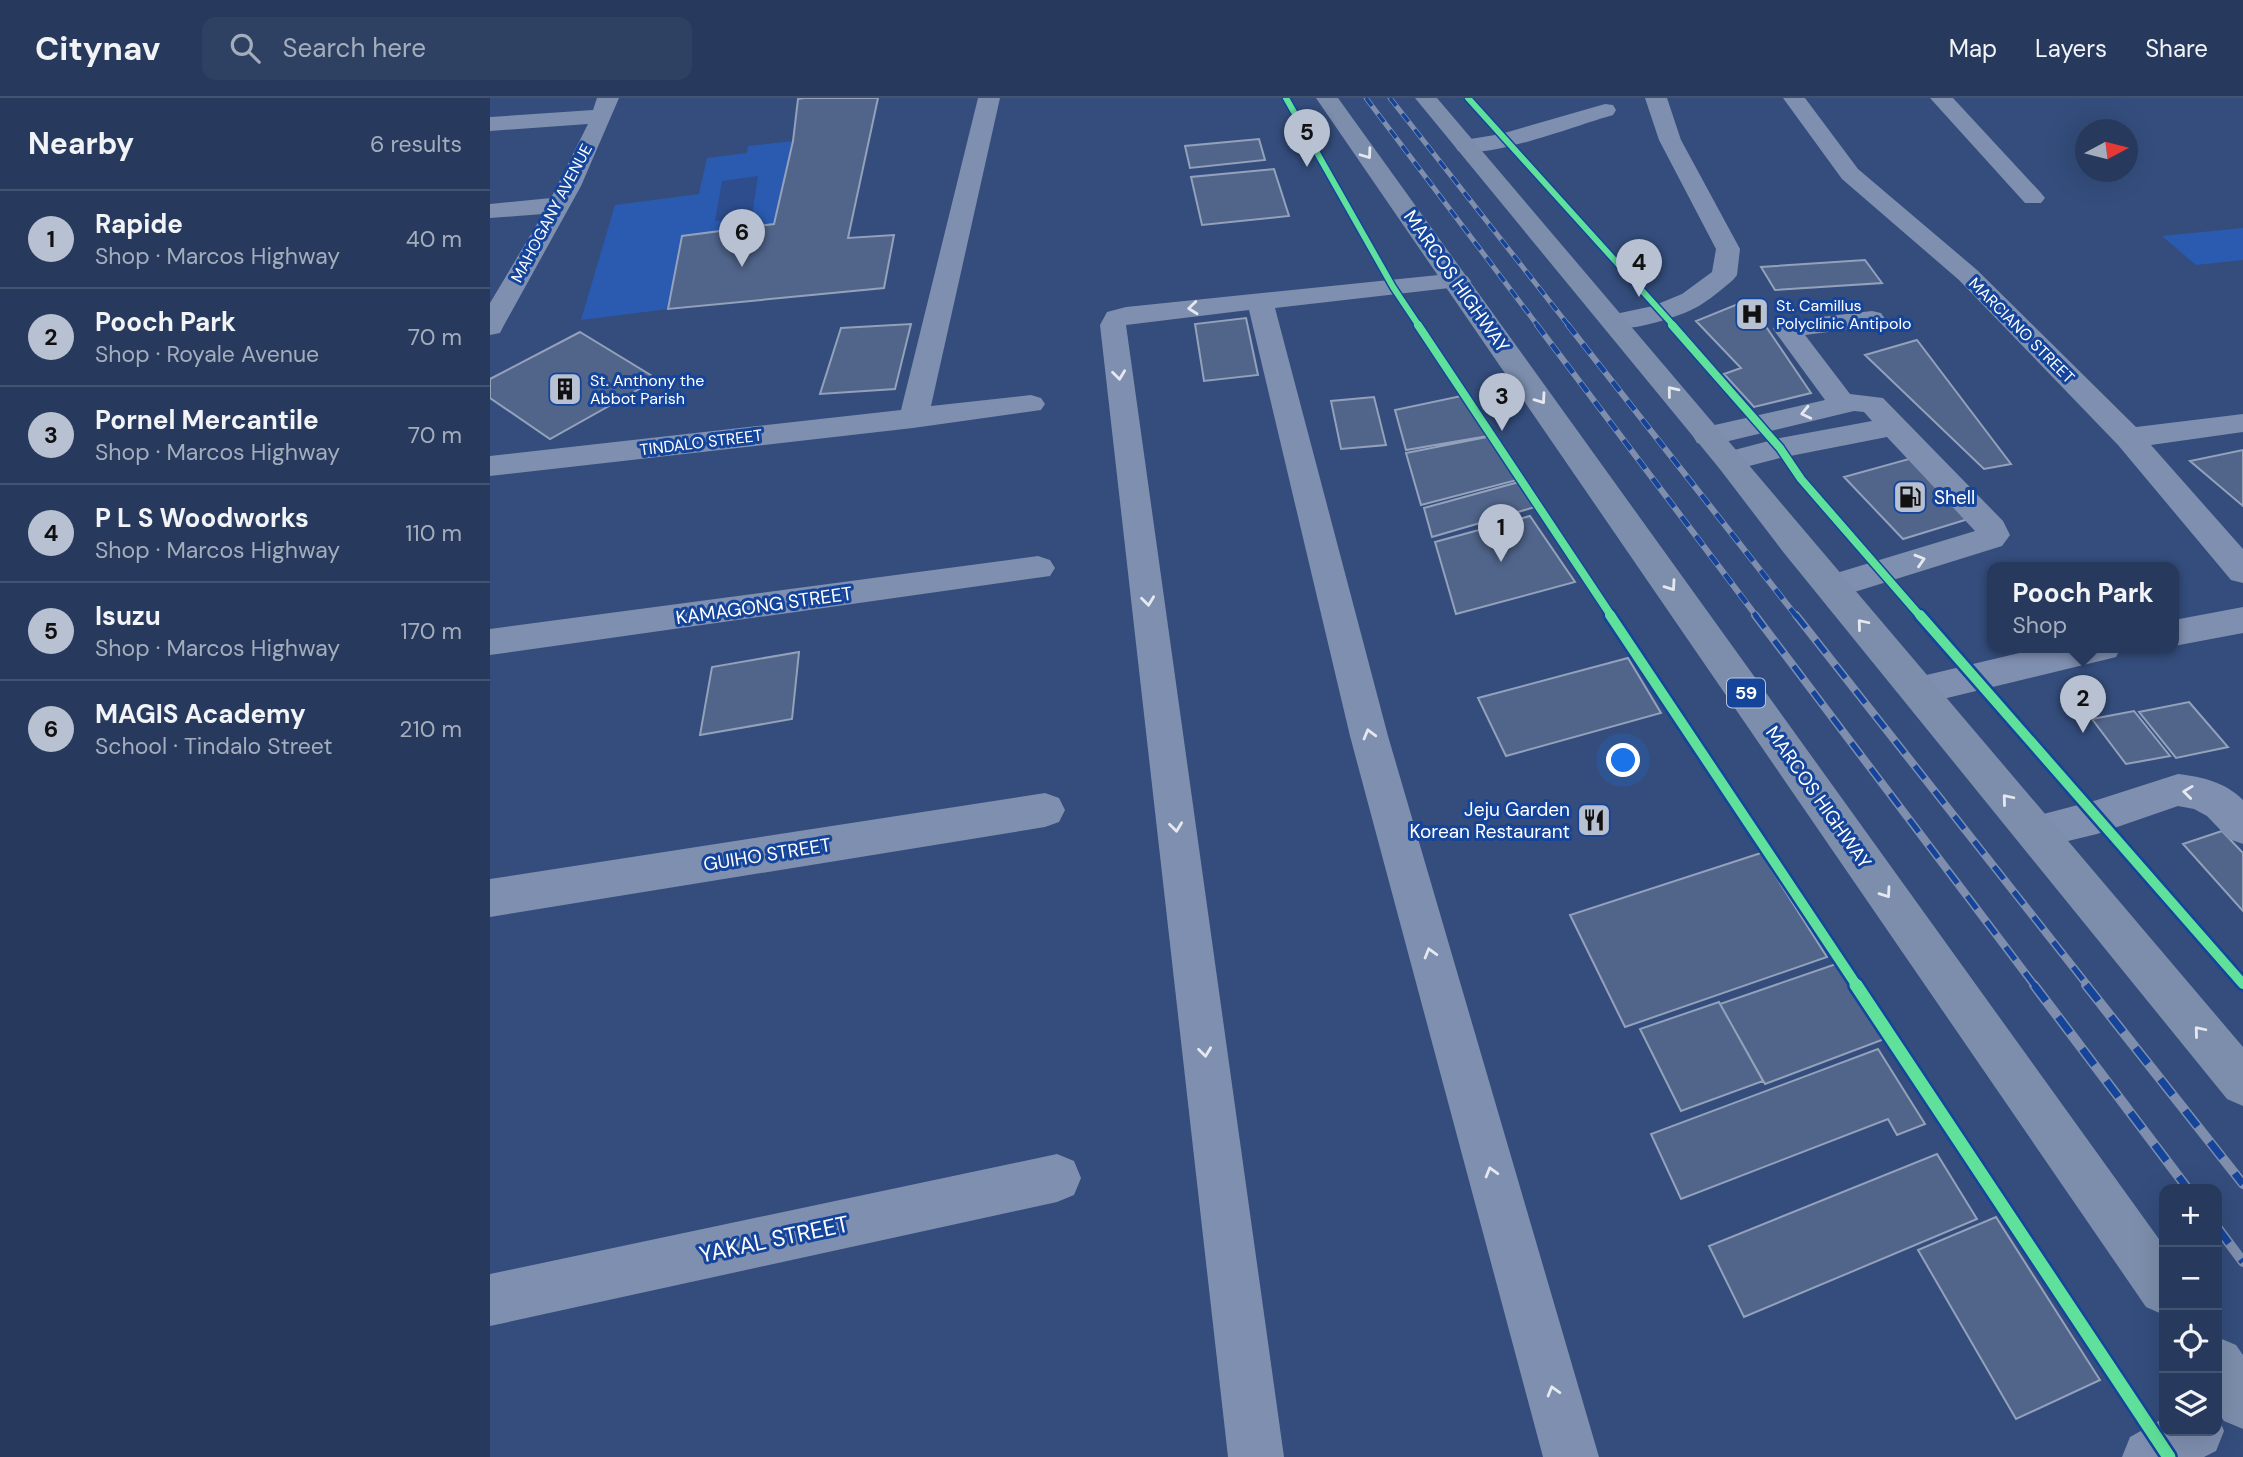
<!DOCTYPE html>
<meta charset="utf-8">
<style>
:root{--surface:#273a5d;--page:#2f4163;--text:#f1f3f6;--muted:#a4adbc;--line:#435472;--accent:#b8c1d1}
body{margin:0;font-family:"DM Sans",sans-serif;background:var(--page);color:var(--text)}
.controls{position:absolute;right:21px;bottom:21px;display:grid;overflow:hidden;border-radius:14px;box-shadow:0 7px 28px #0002}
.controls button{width:63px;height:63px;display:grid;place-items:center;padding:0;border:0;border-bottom:2px solid var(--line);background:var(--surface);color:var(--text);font:35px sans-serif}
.compass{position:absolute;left:1585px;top:21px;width:63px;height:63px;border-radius:50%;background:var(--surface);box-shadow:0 7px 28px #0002;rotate:83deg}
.you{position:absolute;left:1134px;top:663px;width:24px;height:24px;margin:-18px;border:5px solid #fff;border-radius:50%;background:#1a73e8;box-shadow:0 0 0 10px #1a73e833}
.badge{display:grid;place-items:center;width:46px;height:46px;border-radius:50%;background:var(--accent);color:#111;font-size:23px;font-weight:700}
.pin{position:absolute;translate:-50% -58px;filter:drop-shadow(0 2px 4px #0008)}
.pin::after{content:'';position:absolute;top:37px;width:24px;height:21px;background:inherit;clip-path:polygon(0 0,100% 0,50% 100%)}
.popup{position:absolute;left:1497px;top:464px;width:192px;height:91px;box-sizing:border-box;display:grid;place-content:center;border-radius:14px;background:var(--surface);filter:drop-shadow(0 2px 5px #0005);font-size:23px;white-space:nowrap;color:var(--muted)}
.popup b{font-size:26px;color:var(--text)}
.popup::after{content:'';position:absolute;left:50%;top:100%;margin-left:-14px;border:14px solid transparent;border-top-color:var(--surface)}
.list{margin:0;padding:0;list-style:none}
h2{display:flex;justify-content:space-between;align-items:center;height:91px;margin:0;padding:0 28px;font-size:30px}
h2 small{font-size:23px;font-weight:400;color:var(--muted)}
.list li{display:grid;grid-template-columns:46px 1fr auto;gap:21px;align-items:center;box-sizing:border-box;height:98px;padding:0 28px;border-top:2px solid var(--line)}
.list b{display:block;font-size:26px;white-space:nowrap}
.list p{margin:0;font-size:23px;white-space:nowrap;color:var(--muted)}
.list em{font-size:23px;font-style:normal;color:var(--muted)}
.icon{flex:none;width:38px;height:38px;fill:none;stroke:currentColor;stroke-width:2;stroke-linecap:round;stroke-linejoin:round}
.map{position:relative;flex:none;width:1753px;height:1359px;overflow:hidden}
header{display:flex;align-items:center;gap:42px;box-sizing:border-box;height:98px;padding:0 35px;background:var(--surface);border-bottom:2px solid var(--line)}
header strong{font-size:33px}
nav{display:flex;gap:38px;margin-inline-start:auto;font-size:24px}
.search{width:490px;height:63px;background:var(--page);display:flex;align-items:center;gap:18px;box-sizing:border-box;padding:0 24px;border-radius:14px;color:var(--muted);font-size:26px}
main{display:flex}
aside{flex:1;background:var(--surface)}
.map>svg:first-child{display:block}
.green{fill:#2a5bb1}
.water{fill:#2d4d8d}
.building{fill:#51658b;stroke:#93a1bb;stroke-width:2}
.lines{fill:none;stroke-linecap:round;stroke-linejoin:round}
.minor{fill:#7f8faf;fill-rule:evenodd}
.major{fill:#7c8eac;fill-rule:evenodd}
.rail-far3-casing{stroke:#7f8ead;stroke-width:5}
.rail-far2-casing{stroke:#7f8ead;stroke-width:6}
.rail-far1-casing{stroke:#7f8ead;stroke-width:8}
.rail-casing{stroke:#7f8ead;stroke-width:10}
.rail-far3{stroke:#15449b;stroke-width:3.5;stroke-dasharray:10;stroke-linecap:butt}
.rail-far2{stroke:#15449b;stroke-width:4.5;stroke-dasharray:12;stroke-linecap:butt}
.rail-far1{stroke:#15449b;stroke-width:5;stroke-dasharray:16;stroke-linecap:butt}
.rail{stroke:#15449b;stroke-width:7;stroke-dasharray:20;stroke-linecap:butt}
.cycleway-far3-casing{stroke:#15449b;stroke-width:9}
.cycleway-far2-casing{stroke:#15449b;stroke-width:11}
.cycleway-far1-casing{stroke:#15449b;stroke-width:15}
.cycleway-casing{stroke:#15449b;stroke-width:18}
.cycleway-far3{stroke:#60e19b;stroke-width:6}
.cycleway-far2{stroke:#60e19b;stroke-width:8}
.cycleway-far1{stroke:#60e19b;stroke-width:10}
.cycleway{stroke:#60e19b;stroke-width:13}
.oneway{stroke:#e5e8ee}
.oneway2{stroke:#e5e9ef}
.labels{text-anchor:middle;stroke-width:6;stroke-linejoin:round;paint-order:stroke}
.far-street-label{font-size:16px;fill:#fff;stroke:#15449b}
.far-poi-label{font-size:16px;fill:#fff;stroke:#15449b;text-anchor:start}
.shield{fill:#15449b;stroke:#b9c7e1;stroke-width:2}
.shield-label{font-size:18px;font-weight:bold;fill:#fff}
.street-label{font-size:19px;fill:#fff;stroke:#15449b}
.poi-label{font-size:19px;fill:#fff;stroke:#15449b;text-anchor:start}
.near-street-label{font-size:23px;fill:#fff;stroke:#15449b}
</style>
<header>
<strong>Citynav</strong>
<div class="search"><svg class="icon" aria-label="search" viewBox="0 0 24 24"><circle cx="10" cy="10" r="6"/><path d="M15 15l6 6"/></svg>Search here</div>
<nav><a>Map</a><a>Layers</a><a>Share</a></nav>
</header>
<main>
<aside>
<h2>Nearby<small>6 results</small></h2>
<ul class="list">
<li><span class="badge">1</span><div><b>Rapide</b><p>Shop · Marcos Highway</p></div><em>40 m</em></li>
<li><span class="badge">2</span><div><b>Pooch Park</b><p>Shop · Royale Avenue</p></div><em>70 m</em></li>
<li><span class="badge">3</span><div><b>Pornel Mercantile</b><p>Shop · Marcos Highway</p></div><em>70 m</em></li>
<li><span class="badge">4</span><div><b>P L S Woodworks</b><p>Shop · Marcos Highway</p></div><em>110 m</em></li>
<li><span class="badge">5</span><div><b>Isuzu</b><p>Shop · Marcos Highway</p></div><em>170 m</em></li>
<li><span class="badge">6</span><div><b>MAGIS Academy</b><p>School · Tindalo Street</p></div><em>210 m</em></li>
</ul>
</aside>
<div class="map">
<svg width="1753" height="1359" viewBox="0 0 1753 1359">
<rect width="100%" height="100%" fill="#344d7c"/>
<path class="green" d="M 303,43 L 284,126 L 192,138 L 178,211 L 91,222 L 125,107 L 209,96 L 217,60 L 257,55 L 258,48 Z
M 1753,130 L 1753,162 L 1706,167 L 1672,138 Z"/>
<path class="water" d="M 268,78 L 262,119 L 225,123 L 232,83 Z"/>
<path class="building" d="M 314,0 L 388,0 L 358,140 L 404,137 L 394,190 L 178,211 L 192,138 L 284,126 L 303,43 L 308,1 Z
M 769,41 L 775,62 L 700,70 L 695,48 Z
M 784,71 L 799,118 L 712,127 L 701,79 Z
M 1375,162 L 1392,185 L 1285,192 L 1271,169 Z
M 1258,202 L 1321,295 L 1264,309 L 1234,276 L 1251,270 L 1206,223 Z
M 756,220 L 768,277 L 714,283 L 705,226 Z
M 421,226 L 405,291 L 330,296 L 351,230 Z
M 90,234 L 167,281 L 60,341 L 0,300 L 0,281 Z
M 1427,242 L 1521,366 L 1494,371 L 1375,257 Z
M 971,298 L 998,338 L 916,352 L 905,312 Z
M 884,299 L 896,347 L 851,351 L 841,303 Z
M 997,339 L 1027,382 L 931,407 L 916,355 Z
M 1753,352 L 1753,408 L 1700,363 Z
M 1426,359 L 1488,418 L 1413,441 L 1354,379 Z
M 1029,384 L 1045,409 L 942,439 L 934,410 Z
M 1040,418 L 1085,484 L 966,516 L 945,444 Z
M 309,554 L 302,621 L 210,637 L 222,569 Z
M 1138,560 L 1171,615 L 1016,658 L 988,600 Z
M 1699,604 L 1738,649 L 1686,660 L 1649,614 Z
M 1644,613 L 1680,658 L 1636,666 L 1602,621 Z
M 1732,733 L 1753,755 L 1753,813 L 1693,746 Z
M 1271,755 L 1337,859 L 1135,929 L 1080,817 Z
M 1349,865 L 1397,940 L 1275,986 L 1230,906 Z
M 1229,904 L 1273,983 L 1191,1013 L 1150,931 Z
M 1388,951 L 1435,1026 L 1407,1037 L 1398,1021 L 1191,1101 L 1161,1036 Z
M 1447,1056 L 1487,1121 L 1254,1219 L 1219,1148 Z
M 1506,1119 L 1610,1282 L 1526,1321 L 1428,1152 Z"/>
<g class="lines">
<path class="minor" d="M 107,0 L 129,0 L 91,88 L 13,229 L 10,235 L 0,237 L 0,205 L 53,116 L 0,120 L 0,106 L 61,100 L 98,26 L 0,33 L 0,19 L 103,12 Z
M 488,0 L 510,0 L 441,308 L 541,297 L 551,300 L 555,306 L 551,312 L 423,330 L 0,378 L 0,358 L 411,312 Z
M 1155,0 L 1177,0 L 1191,42 L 1250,151 L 1247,177 L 1243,182 C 1233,190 1223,199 1212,206 C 1193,219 1137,235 1116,230 L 1112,224 L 1116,218 L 1163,208 L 1192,196 L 1222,174 L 1226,151 L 1169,42 Z
M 1293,0 L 1315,0 L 1368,71 L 1487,172 L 1646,329 L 1753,316 L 1753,334 L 1661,347 L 1753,451 L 1753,485 L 1741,482 L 1628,347 L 1469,182 L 1352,81 Z
M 1440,0 L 1463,0 L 1551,95 L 1555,100 L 1551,105 L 1535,105 Z
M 1115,6 L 1123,7 L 1126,12 L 1123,17 C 1087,27 1001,61 968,53 L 965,48 L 968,43 L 1011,36 Z
M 968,175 L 977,178 L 981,183 L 977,188 L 785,210 L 898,638 L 1109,1359 L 1053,1359 L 860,638 L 759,212 L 636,227 L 794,1359 L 738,1359 L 610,227 L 617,214 L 636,209 Z
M 1382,213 L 1391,215 L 1395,221 L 1391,227 L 1315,237 L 1360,296 L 1393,300 L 1513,423 L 1520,437 L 1512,448 L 1342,501 L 1330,498 L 1325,489 L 1330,480 L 1485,433 L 1397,339 L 1290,360 L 1240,373 L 1229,370 L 1225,363 L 1229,356 L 1290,340 L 1382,323 L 1374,314 L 1364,313 L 1218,348 L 1207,345 L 1203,338 L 1207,331 L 1335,302 L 1283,231 L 1287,225 L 1297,223 Z
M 548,458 L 560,462 L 565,470 L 560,478 L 0,557 L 0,531 Z
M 1753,509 L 1753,535 L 1684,548 L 1684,522 Z
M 1555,549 L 1631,549 L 1626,559 L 1614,562 L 1428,607 L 1415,603 L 1410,593 L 1415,583 L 1428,579 Z
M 1688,676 C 1713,679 1735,684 1753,702 L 1753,746 L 1739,741 L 1717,718 L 1704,711 L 1688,708 L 1607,736 L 1545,751 L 1531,746 L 1525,734 L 1531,722 L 1607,702 Z
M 555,695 L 569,700 L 575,712 L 569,724 L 555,729 L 0,819 L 0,781 Z
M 567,1056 L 584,1063 L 591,1080 L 584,1097 L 567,1104 L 0,1228 L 0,1176 Z
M 1727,1316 L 1734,1333 L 1726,1353 L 1714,1359 L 1632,1359 L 1640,1339 L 1674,1320 L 1674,1333 L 1727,1333 Z"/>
<path class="major" d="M 826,0 L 848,0 L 1674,1148 L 1674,1217 L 1656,1209 Z
M 925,0 L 947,0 L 1753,949 L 1753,1008 L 1737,1001 L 1294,455 L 1229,370 Z
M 1727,1239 L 1746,1247 L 1753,1257 L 1753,1331 L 1734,1323 L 1727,1313 Z"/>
<g class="rail-far3-casing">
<path id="rail-far3" d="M 876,0 L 1048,228
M 900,0 L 1079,228"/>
</g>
<g class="rail-far2-casing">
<path id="rail-far2" d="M 1047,227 L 1267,519
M 1078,227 L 1307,519"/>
</g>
<g class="rail-far1-casing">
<path id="rail-far1" d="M 1265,517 L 1545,888
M 1306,517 L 1598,888"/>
</g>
<g class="rail-casing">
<path id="rail" d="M 1544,887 L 1698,1091
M 1596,887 L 1753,1086
M 1727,1129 L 1753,1164"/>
</g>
<use href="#rail-far3" class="rail-far3"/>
<use href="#rail-far2" class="rail-far2"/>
<use href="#rail-far1" class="rail-far1"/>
<use href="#rail" class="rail"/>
<g class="cycleway-far3-casing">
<path id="cycleway-far3" d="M 796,0 L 903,189 L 929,228
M 978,0 L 1184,228"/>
</g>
<g class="cycleway-far2-casing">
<path id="cycleway-far2" d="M 928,227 L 1122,519
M 1182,227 L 1290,350 L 1311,381 L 1431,519"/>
</g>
<g class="cycleway-far1-casing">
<path id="cycleway-far1" d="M 1120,517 L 1367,888
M 1430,517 L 1753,886"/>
</g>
<g class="cycleway-casing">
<path id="cycleway" d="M 1366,887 L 1679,1359"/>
</g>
<use href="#cycleway-far3" class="cycleway-far3"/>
<use href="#cycleway-far2" class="cycleway-far2"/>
<use href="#cycleway-far1" class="cycleway-far1"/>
<use href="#cycleway" class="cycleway"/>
</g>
<defs><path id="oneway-chevron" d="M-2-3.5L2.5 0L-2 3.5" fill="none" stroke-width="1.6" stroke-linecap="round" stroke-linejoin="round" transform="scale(1.75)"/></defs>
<g class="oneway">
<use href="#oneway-chevron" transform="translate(877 56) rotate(54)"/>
<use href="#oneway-chevron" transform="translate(1182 293) rotate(-129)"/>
<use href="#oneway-chevron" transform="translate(1051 301) rotate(55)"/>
<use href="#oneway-chevron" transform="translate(1181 488) rotate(55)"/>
<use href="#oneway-chevron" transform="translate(1372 526) rotate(-130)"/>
<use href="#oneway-chevron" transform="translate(1517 701) rotate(-130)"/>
<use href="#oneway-chevron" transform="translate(1396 795) rotate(55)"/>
<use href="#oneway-chevron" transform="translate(1709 933) rotate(-130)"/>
</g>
<g class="oneway2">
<use href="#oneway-chevron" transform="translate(703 210) rotate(174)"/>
<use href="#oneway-chevron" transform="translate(629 277) rotate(83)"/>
<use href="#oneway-chevron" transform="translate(1316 315) rotate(167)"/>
<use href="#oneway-chevron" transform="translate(1430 462) rotate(-17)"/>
<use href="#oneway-chevron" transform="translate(658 503) rotate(83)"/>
<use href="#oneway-chevron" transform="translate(879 636) rotate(-105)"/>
<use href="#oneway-chevron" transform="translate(1698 694) rotate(-173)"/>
<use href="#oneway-chevron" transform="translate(686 729) rotate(83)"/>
<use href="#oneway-chevron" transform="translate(940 855) rotate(-106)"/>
<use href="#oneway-chevron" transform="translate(715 954) rotate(83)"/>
<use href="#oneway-chevron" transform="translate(1001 1074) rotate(-106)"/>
<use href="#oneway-chevron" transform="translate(1063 1293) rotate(-106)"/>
</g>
<defs>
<g id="hospital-square" transform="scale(1.75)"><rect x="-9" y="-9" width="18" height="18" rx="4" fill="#b8c1d1" stroke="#15449b"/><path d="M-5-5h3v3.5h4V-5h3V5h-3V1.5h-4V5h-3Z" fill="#111"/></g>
<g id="building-square" transform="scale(1.75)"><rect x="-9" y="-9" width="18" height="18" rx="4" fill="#b8c1d1" stroke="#15449b"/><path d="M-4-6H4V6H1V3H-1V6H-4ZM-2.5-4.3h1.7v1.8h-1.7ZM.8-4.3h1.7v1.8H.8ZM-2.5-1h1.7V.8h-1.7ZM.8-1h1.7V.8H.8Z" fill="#111"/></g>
<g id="fuel-square" transform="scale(1.75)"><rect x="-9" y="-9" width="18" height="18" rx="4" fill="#b8c1d1" stroke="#15449b"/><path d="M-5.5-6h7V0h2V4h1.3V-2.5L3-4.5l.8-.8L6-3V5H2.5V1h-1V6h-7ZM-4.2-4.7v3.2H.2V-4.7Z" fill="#111"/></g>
<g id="restaurant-square" transform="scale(1.75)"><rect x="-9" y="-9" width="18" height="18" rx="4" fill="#b8c1d1" stroke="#15449b"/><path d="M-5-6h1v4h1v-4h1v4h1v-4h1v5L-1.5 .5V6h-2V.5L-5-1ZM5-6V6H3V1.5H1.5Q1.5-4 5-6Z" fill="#111"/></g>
</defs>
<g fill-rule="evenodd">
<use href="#hospital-square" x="1262" y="216"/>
<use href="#building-square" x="75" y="291"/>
<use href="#fuel-square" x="1420" y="399"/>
<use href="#restaurant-square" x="1104" y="722"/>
</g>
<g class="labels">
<g class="far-street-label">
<text transform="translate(61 115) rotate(-62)" y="6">MAHOGANY AVENUE</text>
<text transform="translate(1532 232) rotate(45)" y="6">MARCIANO STREET</text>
<text transform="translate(211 344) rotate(-7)" y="6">TINDALO STREET</text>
</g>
<g class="far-poi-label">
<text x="1286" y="213">St. Camillus<tspan x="1286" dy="18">Polyclinic Antipolo</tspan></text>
<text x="100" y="288">St. Anthony the<tspan x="100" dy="18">Abbot Parish</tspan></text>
</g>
<rect class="shield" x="1237" y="580.5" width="38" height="29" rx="5"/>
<g class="shield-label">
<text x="1256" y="601">59</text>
</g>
<g class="street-label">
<text transform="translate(967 183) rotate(55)" y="7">MARCOS HIGHWAY</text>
<text transform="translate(274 507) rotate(-8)" y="7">KAMAGONG STREET</text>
<text transform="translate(1329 699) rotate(55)" y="7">MARCOS HIGHWAY</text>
<text transform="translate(277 756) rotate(-9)" y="7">GUIHO STREET</text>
</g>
<g class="poi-label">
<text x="1444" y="406">Shell</text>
<text x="1080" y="718" text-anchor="end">Jeju Garden<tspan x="1080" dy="22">Korean Restaurant</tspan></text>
</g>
<g class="near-street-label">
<text transform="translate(284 1141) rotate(-12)" y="8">YAKAL STREET</text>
</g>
</g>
</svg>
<div class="controls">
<button>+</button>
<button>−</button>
<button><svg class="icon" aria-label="locate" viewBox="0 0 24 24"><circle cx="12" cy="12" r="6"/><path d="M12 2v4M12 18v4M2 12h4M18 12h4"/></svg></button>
<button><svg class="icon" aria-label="layers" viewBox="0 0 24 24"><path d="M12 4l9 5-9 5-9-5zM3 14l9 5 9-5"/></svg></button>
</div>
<svg class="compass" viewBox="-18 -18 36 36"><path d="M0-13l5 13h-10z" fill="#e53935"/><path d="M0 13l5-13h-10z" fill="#a4adbc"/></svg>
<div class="you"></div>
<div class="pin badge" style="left:1011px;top:464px">1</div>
<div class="pin badge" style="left:1593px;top:635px">2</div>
<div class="popup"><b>Pooch Park</b>Shop</div>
<div class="pin badge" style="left:1012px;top:333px">3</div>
<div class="pin badge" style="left:1149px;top:199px">4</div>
<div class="pin badge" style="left:817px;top:69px">5</div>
<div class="pin badge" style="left:252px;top:169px">6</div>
</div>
</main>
